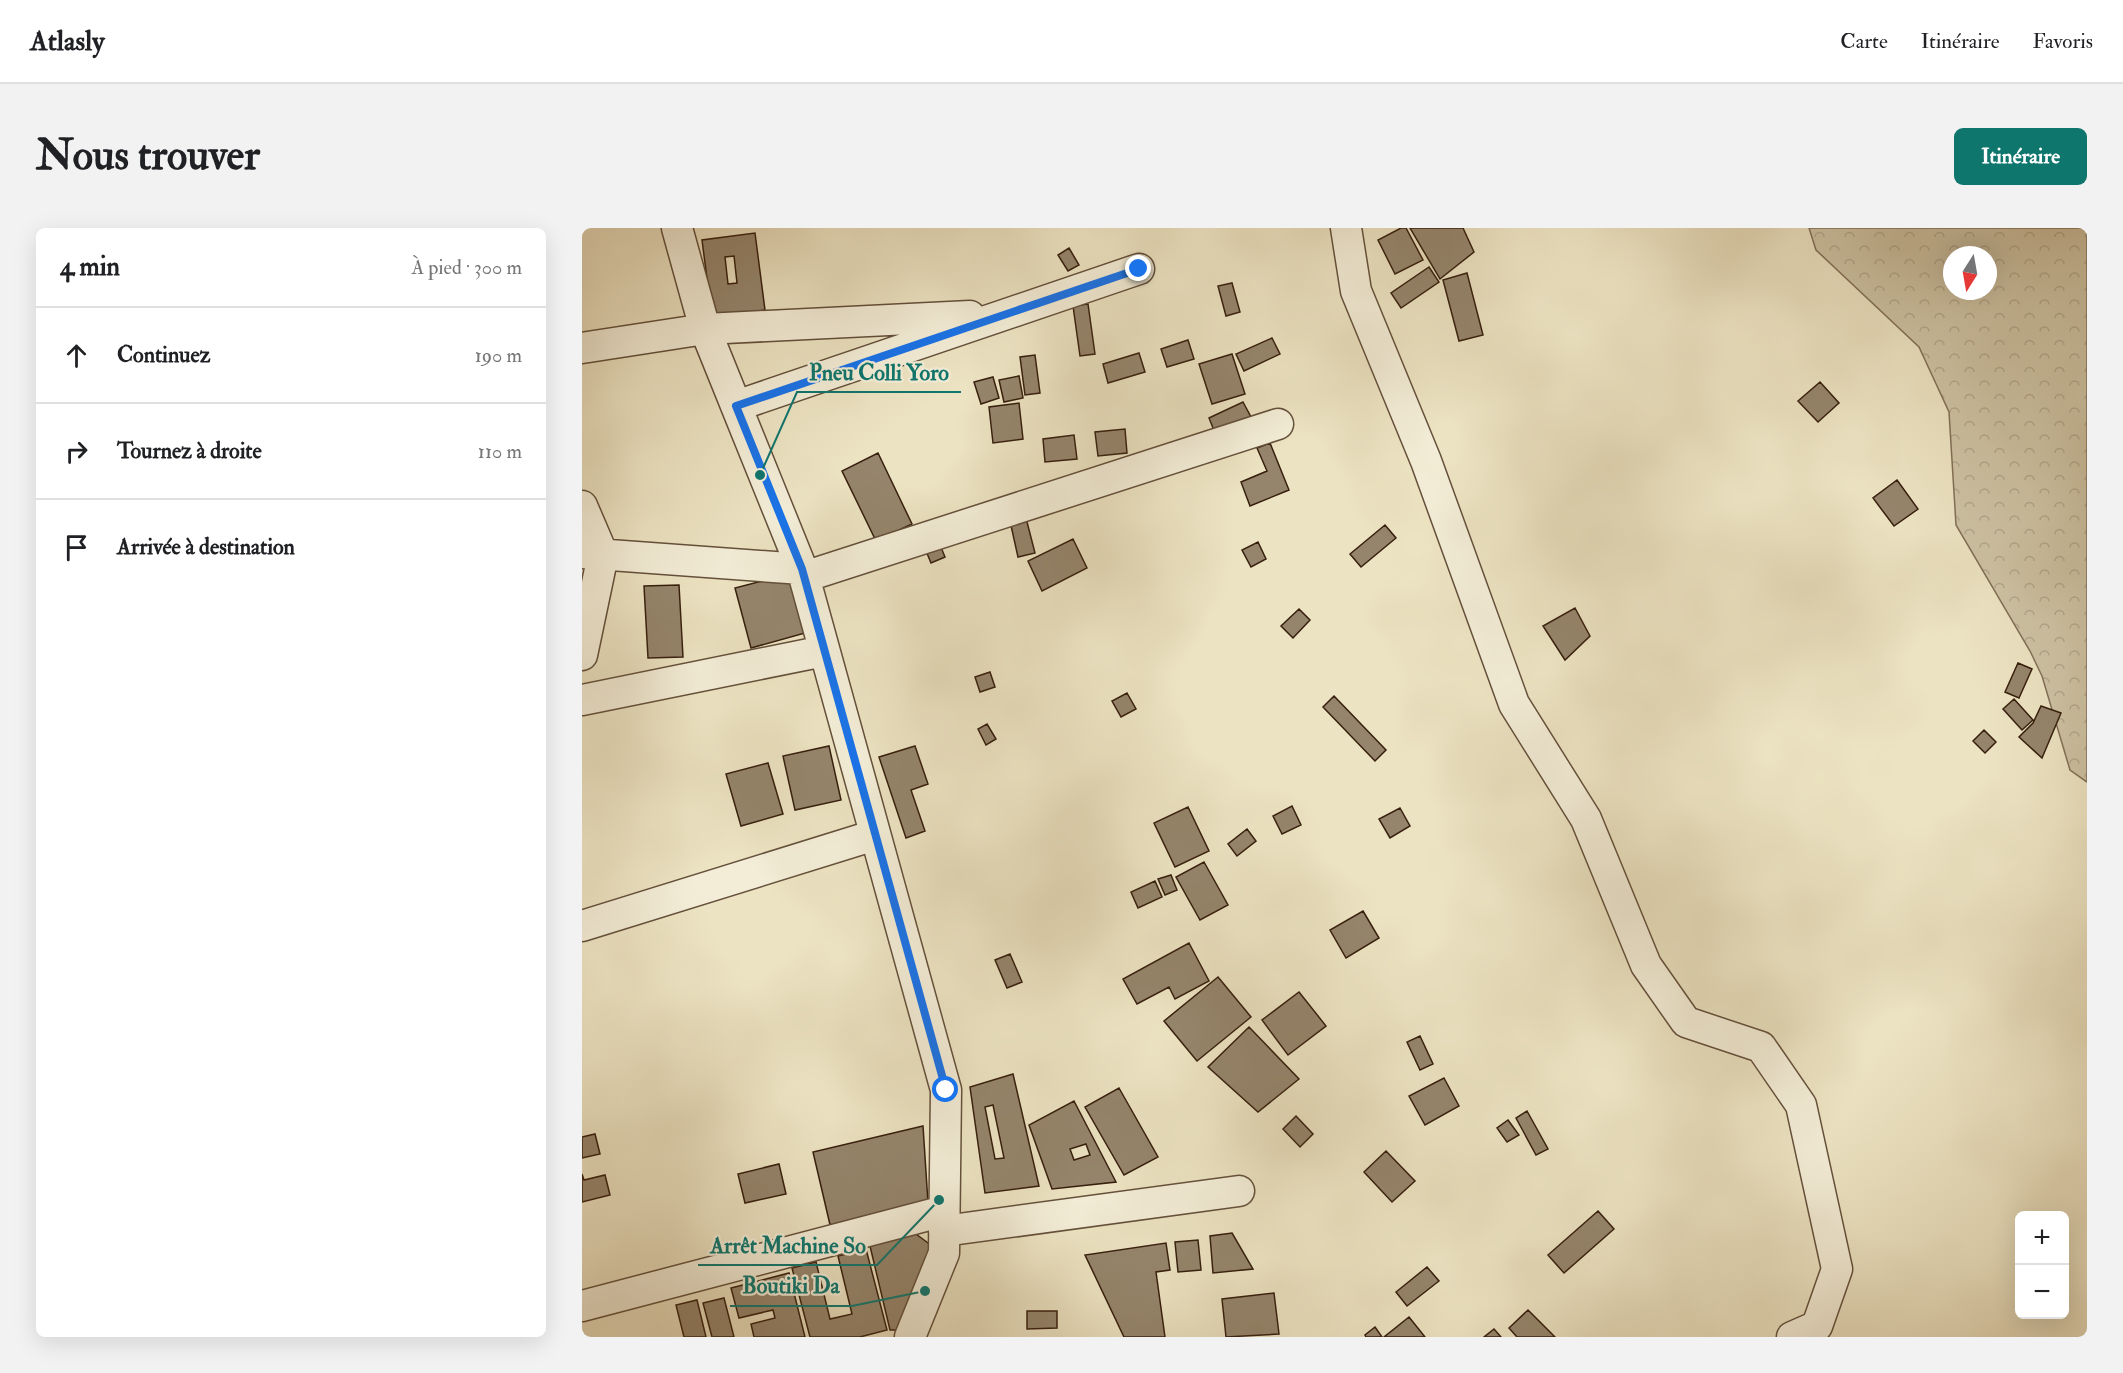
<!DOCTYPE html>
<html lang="fr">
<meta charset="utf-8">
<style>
:root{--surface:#fff;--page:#f2f2f2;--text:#202124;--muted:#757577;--line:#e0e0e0;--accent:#0f766e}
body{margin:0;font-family:"IM FELL Double Pica",serif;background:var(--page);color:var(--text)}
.controls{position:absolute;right:18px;bottom:18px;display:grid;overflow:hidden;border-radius:9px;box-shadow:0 6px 24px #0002}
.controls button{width:54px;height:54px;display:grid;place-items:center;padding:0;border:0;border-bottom:2px solid var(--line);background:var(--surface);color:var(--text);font:30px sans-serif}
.compass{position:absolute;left:1361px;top:18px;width:54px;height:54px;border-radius:50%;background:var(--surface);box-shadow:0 6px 24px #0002;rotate:191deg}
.stop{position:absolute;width:18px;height:18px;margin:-14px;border:4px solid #1a73e8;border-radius:50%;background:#fff}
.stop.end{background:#1a73e8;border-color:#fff;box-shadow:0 2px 6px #0008}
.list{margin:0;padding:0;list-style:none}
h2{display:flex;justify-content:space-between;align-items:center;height:78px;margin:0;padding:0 24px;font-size:26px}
h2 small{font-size:20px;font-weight:400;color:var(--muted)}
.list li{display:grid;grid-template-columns:39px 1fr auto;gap:18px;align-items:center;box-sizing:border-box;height:96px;padding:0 24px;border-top:2px solid var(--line)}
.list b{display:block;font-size:22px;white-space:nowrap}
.list em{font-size:20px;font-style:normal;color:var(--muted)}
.icon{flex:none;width:33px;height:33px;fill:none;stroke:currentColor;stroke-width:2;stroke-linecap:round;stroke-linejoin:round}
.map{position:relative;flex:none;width:1505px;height:1109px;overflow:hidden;border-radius:9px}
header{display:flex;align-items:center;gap:36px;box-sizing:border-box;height:84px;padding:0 30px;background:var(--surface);border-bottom:2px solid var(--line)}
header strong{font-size:28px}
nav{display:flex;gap:33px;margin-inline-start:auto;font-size:21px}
.intro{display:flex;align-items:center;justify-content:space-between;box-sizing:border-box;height:144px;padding:0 36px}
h1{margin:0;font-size:42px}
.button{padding:15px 27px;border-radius:9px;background:var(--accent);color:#fff;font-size:21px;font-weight:700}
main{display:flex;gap:36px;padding:0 36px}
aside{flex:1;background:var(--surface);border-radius:9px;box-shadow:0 6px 24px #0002}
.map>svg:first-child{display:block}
.forest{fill:url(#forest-crowns);stroke:#827058;stroke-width:1.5;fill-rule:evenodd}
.building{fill:#95856c;stroke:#371f0e;stroke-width:1.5;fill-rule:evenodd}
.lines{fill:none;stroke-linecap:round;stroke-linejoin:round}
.minor-casing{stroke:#64503b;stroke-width:33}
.minor{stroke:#f3edd7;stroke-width:30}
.route{stroke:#1a73e8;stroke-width:8}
.leader{fill:none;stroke:#0f766e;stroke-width:2}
.callout-dot{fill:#0f766e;stroke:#f3edd7;stroke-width:2}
.callout-label{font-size:22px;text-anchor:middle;font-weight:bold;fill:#0f766e;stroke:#f3edd7;stroke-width:4.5;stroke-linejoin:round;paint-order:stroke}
</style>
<header>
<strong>Atlasly</strong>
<nav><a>Carte</a><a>Itinéraire</a><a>Favoris</a></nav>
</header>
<div class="intro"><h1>Nous trouver</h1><a class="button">Itinéraire</a></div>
<main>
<aside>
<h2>4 min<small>À pied · 300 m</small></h2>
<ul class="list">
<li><svg class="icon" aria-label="ahead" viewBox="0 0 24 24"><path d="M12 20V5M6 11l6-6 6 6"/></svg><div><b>Continuez</b></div><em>190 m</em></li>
<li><svg class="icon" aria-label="right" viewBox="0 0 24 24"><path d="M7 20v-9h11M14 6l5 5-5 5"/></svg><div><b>Tournez à droite</b></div><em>110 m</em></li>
<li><svg class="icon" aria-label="arrive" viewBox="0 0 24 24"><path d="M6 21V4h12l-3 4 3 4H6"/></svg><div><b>Arrivée à destination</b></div></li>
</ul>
</aside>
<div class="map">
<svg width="1505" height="1109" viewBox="0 0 1505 1109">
<defs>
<pattern id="forest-crowns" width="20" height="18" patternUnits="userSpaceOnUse" patternTransform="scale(1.5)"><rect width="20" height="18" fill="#cdc2a3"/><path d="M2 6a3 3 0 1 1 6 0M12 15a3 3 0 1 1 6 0" fill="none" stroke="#b1a68b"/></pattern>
</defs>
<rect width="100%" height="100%" fill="#ece3c2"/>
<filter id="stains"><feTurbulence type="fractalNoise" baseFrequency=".00333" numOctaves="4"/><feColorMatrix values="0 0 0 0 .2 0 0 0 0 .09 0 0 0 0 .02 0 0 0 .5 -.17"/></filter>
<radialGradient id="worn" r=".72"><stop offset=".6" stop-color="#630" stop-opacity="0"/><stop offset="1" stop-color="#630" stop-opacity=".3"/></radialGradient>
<path class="forest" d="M 1227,0 L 1505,0 L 1505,554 L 1488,542 L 1460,448 L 1448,423 L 1374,297 L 1367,184 L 1337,119 L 1234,22 ZM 1370,27 L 1406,27 L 1406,63 L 1370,63 Z"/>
<path class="building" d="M 819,0 L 824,0 L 841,32 L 813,46 L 796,12 Z
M 828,0 L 881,0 L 892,24 L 858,51 Z
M 173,5 L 183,82 L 130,89 L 120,12 ZM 152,28 L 155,55 L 146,56 L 143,29 Z
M 487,20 L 497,37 L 486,43 L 476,27 Z
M 847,39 L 857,54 L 819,80 L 809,65 Z
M 885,45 L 901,107 L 877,113 L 861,52 Z
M 650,55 L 658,84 L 644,88 L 636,58 Z
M 506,76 L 513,126 L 498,128 L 491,78 Z
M 690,110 L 698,126 L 662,143 L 654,126 Z
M 606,112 L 612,131 L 585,139 L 579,121 Z
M 557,125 L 563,144 L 526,155 L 521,136 Z
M 650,126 L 663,166 L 630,176 L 617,136 Z
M 453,127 L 458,165 L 443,167 L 438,129 Z
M 437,148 L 441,170 L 422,174 L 417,152 Z
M 411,149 L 417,170 L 399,176 L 392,154 Z
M 1238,154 L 1257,175 L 1236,194 L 1216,173 Z
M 661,174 L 669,189 L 633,205 L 627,190 Z
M 437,175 L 441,211 L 411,215 L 407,179 Z
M 543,201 L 545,225 L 516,228 L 513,204 Z
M 492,207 L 495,231 L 463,234 L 461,211 Z
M 688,215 L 707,262 L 668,278 L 659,254 L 685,243 L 675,220 Z
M 296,225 L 330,296 L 294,313 L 260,243 Z
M 1315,252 L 1336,281 L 1312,298 L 1291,270 Z
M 444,290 L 453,325 L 436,329 L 428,293 Z
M 803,297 L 814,310 L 779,339 L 768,326 Z
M 491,311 L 505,340 L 460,363 L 446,333 Z
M 356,312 L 363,329 L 349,335 L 342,318 Z
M 676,314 L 684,331 L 669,339 L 660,322 Z
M 207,346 L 223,405 L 169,420 L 153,360 Z
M 97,357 L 101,429 L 66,430 L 62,358 Z
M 993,380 L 1008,408 L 983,432 L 961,398 Z
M 717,381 L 728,392 L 711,410 L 699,398 Z
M 1436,435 L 1450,441 L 1437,470 L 1423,464 Z
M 408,444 L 413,459 L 398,464 L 393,449 Z
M 545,465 L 554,481 L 539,489 L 530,473 Z
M 752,468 L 804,522 L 793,533 L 741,479 Z
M 1432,471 L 1451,492 L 1440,502 L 1421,481 Z
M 1459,478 L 1479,485 L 1460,530 L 1437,509 L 1451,495 Z
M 405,496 L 414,511 L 404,517 L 396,501 Z
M 1402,502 L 1414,514 L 1403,525 L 1391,513 Z
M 247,518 L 259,572 L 213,582 L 201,528 Z
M 333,518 L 346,556 L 329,562 L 343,603 L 324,610 L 297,529 Z
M 186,535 L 201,586 L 159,598 L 144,546 Z
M 710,578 L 719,597 L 700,606 L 691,588 Z
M 606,579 L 627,623 L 593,639 L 572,595 Z
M 818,580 L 828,598 L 808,610 L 797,591 Z
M 665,601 L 674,613 L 655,628 L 646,616 Z
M 622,634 L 646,677 L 618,692 L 594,649 Z
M 589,647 L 595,662 L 583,667 L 576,651 Z
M 573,653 L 580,669 L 556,680 L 549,664 Z
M 781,683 L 797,710 L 764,730 L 748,702 Z
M 607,715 L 627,753 L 593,771 L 587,759 L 555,776 L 541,751 Z
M 428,726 L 440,754 L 425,760 L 413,732 Z
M 636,749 L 669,789 L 615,833 L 582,793 Z
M 717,764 L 744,798 L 706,827 L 680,792 Z
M 667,799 L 717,851 L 676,884 L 626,839 Z
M 838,808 L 851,836 L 838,842 L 825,814 Z
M 431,846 L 457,958 L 403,965 L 388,859 ZM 411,877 L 422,930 L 413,931 L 403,879 Z
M 862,850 L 877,878 L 843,897 L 827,868 Z
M 537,860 L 576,929 L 542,947 L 503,879 Z
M 492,873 L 534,954 L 470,961 L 447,897 ZM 504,916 L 508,927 L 492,932 L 488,921 Z
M 945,883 L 966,921 L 954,927 L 934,890 Z
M 714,888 L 731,906 L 718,919 L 701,901 Z
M 926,892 L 937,907 L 925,914 L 915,900 Z
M 341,898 L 346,975 L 249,1001 L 231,924 Z
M 13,906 L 18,926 L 0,930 L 0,909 Z
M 804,923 L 833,953 L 810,974 L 782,944 Z
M 197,936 L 204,966 L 163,975 L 156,946 Z
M 0,946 L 2,952 L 23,947 L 28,967 L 0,974 Z
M 1016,983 L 1032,1001 L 982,1045 L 966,1027 Z
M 650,1005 L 671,1041 L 631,1045 L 628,1008 Z
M 334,1006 L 350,1018 L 315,1102 L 308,1102 L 288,1018 Z
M 616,1012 L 619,1042 L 596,1044 L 593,1014 Z
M 584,1015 L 588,1042 L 574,1044 L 583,1109 L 542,1109 L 503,1027 Z
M 284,1021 L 305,1102 L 278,1109 L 228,1109 L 210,1040 L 234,1034 L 248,1091 L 270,1086 L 256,1028 Z
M 845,1039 L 857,1053 L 825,1078 L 814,1064 Z
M 207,1045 L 223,1109 L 172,1109 L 169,1096 L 193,1090 L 191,1082 L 157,1090 L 149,1060 Z
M 692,1065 L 697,1106 L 644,1109 L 640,1071 Z
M 142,1070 L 152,1109 L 130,1109 L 121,1075 Z
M 115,1072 L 124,1109 L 102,1109 L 94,1077 Z
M 946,1082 L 973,1109 L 935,1109 L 927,1100 Z
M 445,1083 L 475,1083 L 475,1100 L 445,1101 Z
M 827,1089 L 843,1109 L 802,1109 Z
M 793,1099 L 800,1109 L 784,1109 L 783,1107 Z
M 912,1101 L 919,1109 L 902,1109 Z"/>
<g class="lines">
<g class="minor-casing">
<path id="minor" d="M 95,0 L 123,101 L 220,341 L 364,862 L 362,1025 L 328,1109
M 764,0 L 774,63 L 844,233 L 932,476 L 1004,591 L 1064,737 L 1104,794 L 1179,819 L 1219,877 L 1255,1041 L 1235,1098 L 1210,1109
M 0,120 L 123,101 L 388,88
M 154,178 L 557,41
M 0,278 L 21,327 L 0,427
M 0,325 L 220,341
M 222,349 L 696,196
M 0,472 L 242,423
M 0,698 L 293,607
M 362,1003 L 657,963
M 0,1078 L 362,983"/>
</g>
<use href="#minor" class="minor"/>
</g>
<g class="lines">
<path class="route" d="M 364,862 L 220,341 L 154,178 L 557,41"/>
</g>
<path class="leader" d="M178 247L215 164H379M357 972L295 1037H116M343 1063L270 1078H148"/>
<g class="callout-dot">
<circle cx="178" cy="247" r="6"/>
<circle cx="357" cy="972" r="6"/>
<circle cx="343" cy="1063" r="6"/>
</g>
<g class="callout-label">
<text x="297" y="152">Pneu Colli Yoro</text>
<text x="206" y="1025">Arrêt Machine So</text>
<text x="209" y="1065">Boutiki Da</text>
</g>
<rect width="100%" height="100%" filter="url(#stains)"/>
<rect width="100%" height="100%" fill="url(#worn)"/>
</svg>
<div class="controls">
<button>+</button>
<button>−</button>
</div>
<svg class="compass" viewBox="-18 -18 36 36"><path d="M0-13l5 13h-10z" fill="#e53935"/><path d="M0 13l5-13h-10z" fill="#757577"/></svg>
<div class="stop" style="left:364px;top:862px"></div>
<div class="stop end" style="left:557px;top:41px"></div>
</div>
</main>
